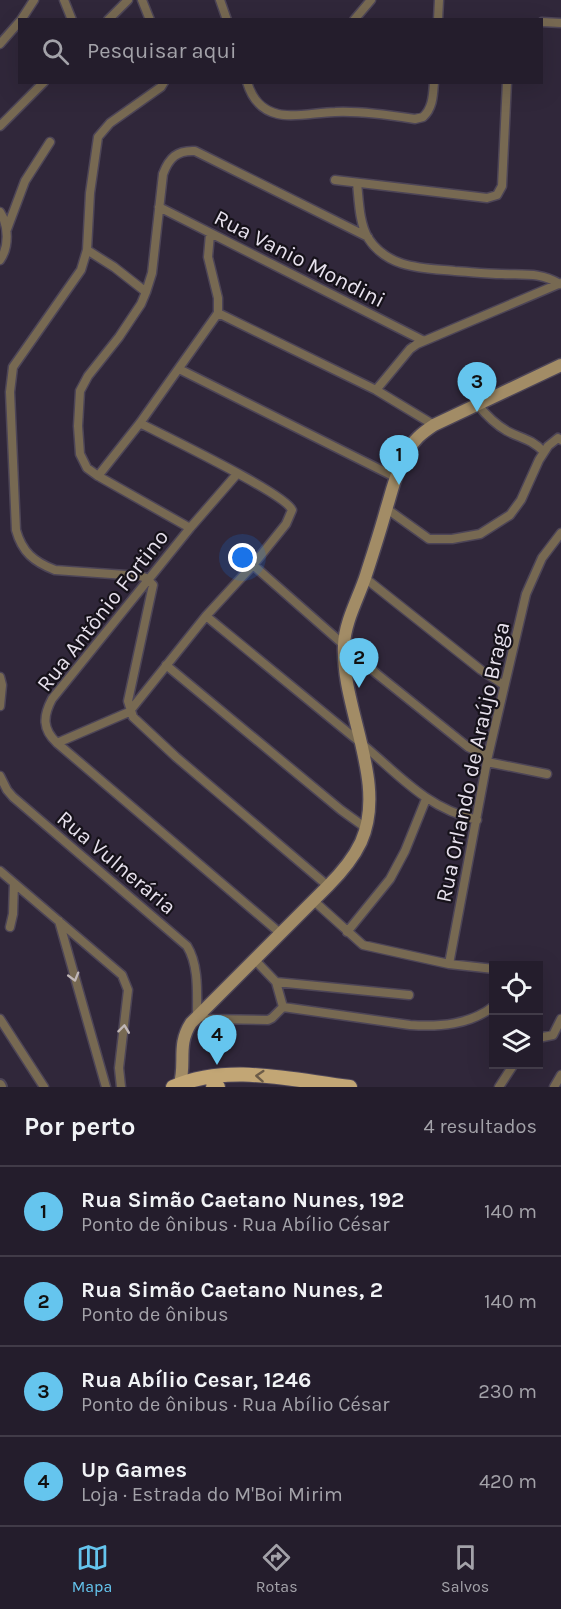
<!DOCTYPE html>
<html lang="pt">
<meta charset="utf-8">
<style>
:root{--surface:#241d2c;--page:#2c2634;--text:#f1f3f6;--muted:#a3a2a9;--line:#413b48;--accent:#65c5ee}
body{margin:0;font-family:Karla,sans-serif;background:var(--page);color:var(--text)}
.controls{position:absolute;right:18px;bottom:18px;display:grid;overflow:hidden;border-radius:0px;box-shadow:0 6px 24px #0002}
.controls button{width:54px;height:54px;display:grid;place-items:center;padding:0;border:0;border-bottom:2px solid var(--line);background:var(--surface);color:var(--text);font:30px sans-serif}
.you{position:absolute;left:243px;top:558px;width:21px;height:21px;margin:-15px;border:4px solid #fff;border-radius:50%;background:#1a73e8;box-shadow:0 0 0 9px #1a73e833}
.badge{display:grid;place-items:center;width:39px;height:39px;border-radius:50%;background:var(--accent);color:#111;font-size:20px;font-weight:700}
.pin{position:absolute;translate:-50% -50px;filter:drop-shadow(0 2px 3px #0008)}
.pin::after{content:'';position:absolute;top:32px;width:21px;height:18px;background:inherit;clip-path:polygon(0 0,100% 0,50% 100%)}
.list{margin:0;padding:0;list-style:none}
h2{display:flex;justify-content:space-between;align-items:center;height:78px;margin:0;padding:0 24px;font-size:26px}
h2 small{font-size:20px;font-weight:400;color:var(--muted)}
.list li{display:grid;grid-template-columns:39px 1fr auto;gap:18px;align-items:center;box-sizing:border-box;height:90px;padding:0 24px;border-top:2px solid var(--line)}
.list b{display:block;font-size:22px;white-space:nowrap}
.list p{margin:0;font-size:20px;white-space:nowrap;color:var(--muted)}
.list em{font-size:20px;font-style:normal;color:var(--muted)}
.icon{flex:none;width:33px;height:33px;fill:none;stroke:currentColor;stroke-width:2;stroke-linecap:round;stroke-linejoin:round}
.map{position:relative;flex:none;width:561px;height:1087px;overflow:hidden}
.search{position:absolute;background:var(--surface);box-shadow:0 6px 24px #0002;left:18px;right:18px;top:18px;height:66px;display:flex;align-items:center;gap:15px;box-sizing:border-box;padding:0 21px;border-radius:0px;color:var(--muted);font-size:22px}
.sheet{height:438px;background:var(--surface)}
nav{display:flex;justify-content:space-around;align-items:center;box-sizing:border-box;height:84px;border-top:2px solid var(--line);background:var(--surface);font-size:16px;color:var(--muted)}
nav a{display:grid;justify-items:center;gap:3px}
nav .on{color:var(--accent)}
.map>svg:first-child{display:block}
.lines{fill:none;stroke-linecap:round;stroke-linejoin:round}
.minor-casing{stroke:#4d4557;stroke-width:11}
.tertiary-casing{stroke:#4d4557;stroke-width:14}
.secondary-casing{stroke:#4d4557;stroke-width:15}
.primary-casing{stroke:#4d4557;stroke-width:16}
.minor{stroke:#776952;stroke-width:8}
.tertiary{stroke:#776952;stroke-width:10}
.secondary{stroke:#a28c66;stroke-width:12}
.primary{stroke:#c2a675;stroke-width:14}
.oneway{stroke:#c0b7b7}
.oneway2{stroke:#6c5c48}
.labels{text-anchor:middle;stroke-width:4.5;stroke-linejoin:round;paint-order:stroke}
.street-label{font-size:22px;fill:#e7e1ed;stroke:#16121a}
</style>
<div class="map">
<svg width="561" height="1087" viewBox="0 0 561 1087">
<rect width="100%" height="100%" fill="#30273a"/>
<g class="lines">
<g class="minor-casing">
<path id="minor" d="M 64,0 L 72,20
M 142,0 L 150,20
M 220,0 L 227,20
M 21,20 L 34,0
M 108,20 L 128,0
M 354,20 L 371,0
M 438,20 L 439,0
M 542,22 L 561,23
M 0,44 L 20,21
M 164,82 L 161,87 L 110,123 L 98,137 L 90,193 L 87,250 L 81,270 L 13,367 L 10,392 L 16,530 C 22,552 34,562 55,570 L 140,576 L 146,578 L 153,585 L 128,701 L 133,717 L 176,757 L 328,886
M 247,82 C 252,99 261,110 278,114 C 294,118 318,112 335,112 C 361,111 388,115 415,119 L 423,117 C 433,108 433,95 434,82
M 0,126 L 44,82
M 335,180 L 487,198 L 497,195 L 502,186 L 507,82
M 357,183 C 359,201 359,222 368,238 C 388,269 423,268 455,271 C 471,272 486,274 502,274 C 524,275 540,272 560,284
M 159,207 L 424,341
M 0,212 C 9,226 9,247 0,260
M 7,229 L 25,181 L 50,142
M 87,250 L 114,267 L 146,292
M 218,313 L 376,390 L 434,425
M 179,369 L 395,477
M 376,390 L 410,349 L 417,344 L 561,283
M 478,405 C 486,415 495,424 507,431 C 522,439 530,438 544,452
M 237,474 L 190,528 L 52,699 C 43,716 42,729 57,743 L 280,933
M 98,476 L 140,423 L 218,313 L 218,298 L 208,257 L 210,234
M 387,509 L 429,539 L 452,539 L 480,534 L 510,515 L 521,500 L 539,460 L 548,446 L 558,438 L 561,440
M 190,528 L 98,476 L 87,468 L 80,454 L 78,426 L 80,391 L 88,376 L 119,337 L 141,304 L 146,292 L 152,273 L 163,174 C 169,158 177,150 195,151 L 368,237
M 253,565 L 377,674 L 468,747 L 488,756
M 365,578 L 481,670 L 504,685
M 206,616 C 256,657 306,698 356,739 C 397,772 423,807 477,820
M 166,665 L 341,810 L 366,828
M 0,677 L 2,685 L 0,706
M 57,743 L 129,712 L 206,616 L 253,565 L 286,524 L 292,510 C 285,493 164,436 140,423
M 487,762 L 547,774
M 0,776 L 7,790 L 13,797 L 187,946 C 199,965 197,993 197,1015 L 207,1019 L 268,1020 L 272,1018 L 283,1007
M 0,871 L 14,883 L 13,914 L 10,927
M 14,883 L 122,975 L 128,990 L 119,1068 L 121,1087
M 314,901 L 363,945 L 449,964 L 494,969
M 59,921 L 106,1087
M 347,932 L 390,879 L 405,851 L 426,799
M 254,959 L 276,982 L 409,995
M 449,964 L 488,756 L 526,594 L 542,558 L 561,533
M 276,982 L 283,1007 L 410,1025 C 439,1027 470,1025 494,1006
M 0,1019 L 44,1087
M 538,1038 L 553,1035 L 561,1019
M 499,1087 L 514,1064
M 554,1087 L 561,1075"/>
</g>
<g class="tertiary-casing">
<path id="tertiary" d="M 0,1085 L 1,1087"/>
</g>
<g class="secondary-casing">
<path id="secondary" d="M 179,1087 C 187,1064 176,1046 191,1023 L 328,886 C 341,873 353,859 361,842 C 388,782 341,708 344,645 C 345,621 359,597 366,575 C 373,553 380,532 386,510 C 392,491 396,471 406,454 C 413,440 422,433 434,425 L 561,365"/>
</g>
<g class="primary-casing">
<path id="primary" d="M 173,1087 C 229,1063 291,1080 350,1087
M 213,1087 L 218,1087"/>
</g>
<use href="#minor" class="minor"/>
<use href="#tertiary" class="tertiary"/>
<use href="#secondary" class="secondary"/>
<use href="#primary" class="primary"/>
</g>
<defs><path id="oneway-chevron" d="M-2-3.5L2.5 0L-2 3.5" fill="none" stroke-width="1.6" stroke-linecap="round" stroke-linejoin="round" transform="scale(1.5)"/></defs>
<g class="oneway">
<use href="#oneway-chevron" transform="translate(74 977) rotate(74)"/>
<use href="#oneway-chevron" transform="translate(124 1029) rotate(-83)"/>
</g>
<use class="oneway2" href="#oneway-chevron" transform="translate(260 1076) rotate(-176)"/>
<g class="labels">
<g class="street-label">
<text transform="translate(300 258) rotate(27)" y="8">Rua Vanio Mondini</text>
<text transform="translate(102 610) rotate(-52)" y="8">Rua Antônio Fortino</text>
<text transform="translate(472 762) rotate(-78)" y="8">Rua Orlando de Araújo Braga</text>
<text transform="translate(117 862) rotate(40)" y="8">Rua Vulnerária</text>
</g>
</g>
</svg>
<div class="controls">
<button><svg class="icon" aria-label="locate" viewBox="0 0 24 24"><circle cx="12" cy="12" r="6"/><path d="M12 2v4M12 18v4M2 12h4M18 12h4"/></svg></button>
<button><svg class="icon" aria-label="layers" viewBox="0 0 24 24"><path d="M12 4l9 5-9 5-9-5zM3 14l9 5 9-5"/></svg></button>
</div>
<div class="you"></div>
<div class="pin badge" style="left:399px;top:485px">1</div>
<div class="pin badge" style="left:359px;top:688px">2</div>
<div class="pin badge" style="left:477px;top:412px">3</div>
<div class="pin badge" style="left:217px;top:1065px">4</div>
<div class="search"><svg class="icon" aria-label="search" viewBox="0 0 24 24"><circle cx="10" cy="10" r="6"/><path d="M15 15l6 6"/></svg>Pesquisar aqui</div>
</div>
<section class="sheet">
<h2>Por perto<small>4 resultados</small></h2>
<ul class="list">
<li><span class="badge">1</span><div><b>Rua Simão Caetano Nunes, 192</b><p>Ponto de ônibus · Rua Abílio César</p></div><em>140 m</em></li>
<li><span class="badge">2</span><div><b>Rua Simão Caetano Nunes, 2</b><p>Ponto de ônibus</p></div><em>140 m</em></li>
<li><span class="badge">3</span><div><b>Rua Abílio Cesar, 1246</b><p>Ponto de ônibus · Rua Abílio César</p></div><em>230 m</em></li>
<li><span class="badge">4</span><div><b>Up Games</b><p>Loja · Estrada do M'Boi Mirim</p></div><em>420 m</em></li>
</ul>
</section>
<nav>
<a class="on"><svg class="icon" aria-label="map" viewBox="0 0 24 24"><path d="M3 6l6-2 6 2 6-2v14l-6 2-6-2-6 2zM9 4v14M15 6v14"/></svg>Mapa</a>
<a><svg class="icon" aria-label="directions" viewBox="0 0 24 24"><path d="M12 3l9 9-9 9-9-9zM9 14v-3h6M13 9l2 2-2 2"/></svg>Rotas</a>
<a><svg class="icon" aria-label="saved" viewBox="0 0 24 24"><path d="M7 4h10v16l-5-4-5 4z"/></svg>Salvos</a>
</nav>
